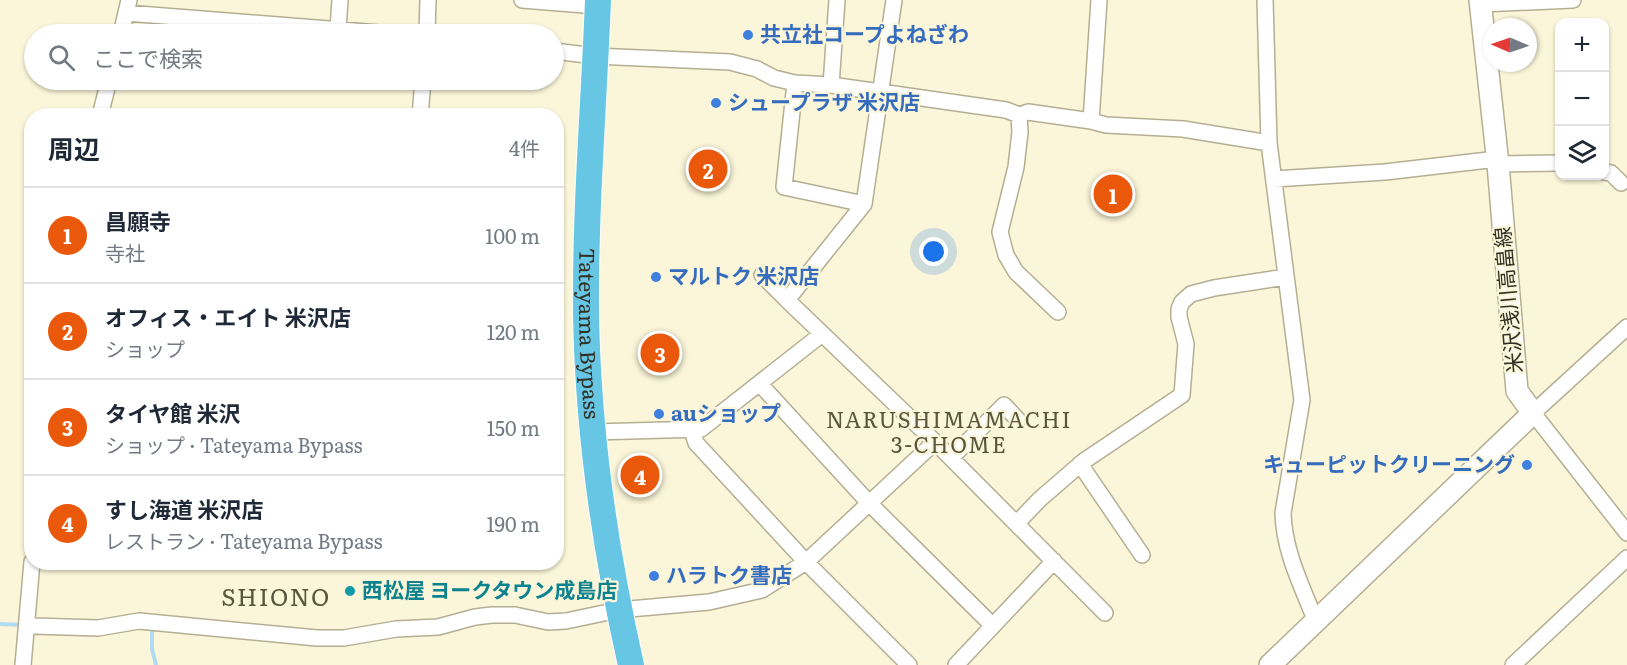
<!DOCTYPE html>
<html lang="ja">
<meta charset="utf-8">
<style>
:root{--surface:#fff;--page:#f2f2f3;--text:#1f2937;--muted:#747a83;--line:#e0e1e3;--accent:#ea580c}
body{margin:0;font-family:Literata,"Noto Sans JP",serif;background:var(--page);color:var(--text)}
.controls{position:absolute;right:18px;top:18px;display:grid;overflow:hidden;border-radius:12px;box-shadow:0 2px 4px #0004}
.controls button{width:54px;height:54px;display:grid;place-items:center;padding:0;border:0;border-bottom:2px solid var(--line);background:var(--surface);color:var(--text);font:30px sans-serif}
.compass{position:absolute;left:1483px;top:18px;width:54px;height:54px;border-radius:50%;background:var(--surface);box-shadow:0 2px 4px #0004;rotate:272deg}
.you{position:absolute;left:934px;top:252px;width:21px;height:21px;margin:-15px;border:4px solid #fff;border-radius:50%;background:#1a73e8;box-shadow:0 0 0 9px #1a73e833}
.badge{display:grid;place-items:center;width:39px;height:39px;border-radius:50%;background:var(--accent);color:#fff;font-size:20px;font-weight:700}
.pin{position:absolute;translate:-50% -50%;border:3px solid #fff;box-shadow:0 2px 6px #0006}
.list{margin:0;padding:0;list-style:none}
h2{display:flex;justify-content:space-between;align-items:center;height:78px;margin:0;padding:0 24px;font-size:26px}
h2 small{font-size:20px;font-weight:400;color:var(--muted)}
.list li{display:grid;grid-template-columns:39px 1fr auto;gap:18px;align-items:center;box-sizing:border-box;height:96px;padding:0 24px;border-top:2px solid var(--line)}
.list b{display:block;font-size:22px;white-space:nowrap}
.list p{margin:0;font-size:20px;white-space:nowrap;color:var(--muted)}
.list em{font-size:20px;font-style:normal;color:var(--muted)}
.icon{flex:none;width:33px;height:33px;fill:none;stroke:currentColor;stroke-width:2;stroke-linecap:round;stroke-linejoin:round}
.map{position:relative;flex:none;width:1627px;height:665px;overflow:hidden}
.search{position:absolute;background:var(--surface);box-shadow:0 2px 4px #0004;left:24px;top:24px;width:540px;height:66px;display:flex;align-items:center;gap:15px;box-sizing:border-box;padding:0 21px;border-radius:33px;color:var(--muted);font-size:22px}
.panel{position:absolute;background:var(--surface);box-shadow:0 2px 4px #0004;left:24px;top:108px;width:540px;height:462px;border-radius:24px}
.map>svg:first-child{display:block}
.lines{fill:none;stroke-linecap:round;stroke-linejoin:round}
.stream{stroke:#b2dbf1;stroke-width:4}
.minor-casing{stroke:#b4af93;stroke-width:18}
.secondary-casing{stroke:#b4af93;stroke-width:24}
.trunk-casing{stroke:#fff;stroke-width:28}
.minor{stroke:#fff;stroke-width:15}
.secondary{stroke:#fff;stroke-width:21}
.trunk{stroke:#66c6e4;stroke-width:26}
.shop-dot{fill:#3f7fe0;stroke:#fbf6d9;stroke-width:2}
.culture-dot{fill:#0f9aa8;stroke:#fbf6d9;stroke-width:2}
.labels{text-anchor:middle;stroke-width:4.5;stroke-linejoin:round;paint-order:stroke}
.shop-label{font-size:21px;font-weight:bold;fill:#366cbe;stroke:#fbf6d9;text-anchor:start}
.street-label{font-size:21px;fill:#323025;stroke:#fbf6d9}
.culture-label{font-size:21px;font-weight:bold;fill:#0d838f;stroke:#fbf6d9;text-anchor:start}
.neighbourhood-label{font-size:22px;letter-spacing:1.5px;fill:#5a563d;stroke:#fbf6d9}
.quarter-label{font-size:24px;letter-spacing:1.5px;fill:#5a563d;stroke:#fbf6d9}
</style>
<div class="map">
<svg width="1627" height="665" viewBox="0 0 1627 665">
<rect width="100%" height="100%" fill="#fbf6d9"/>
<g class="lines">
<path class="stream" d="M 0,624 L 23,625
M 150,628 L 152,628 L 152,649 L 156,665"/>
<g class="minor-casing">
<path id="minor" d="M 522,0 L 597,6
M 894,0 L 864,204 L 787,300 L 935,442 L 1105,613
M 1265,0 L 1269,143 L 1302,400 L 1283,513 C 1284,552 1302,586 1316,622
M 1481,4 L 1573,0
M 126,13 L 392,34
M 338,29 L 340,0
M 121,34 L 129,0
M 427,34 L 428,0
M 554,51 L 595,56 L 730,62 L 757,69 L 774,78 L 795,83 L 831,85 L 1006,110 L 1019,115 L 1020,132 L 1016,167 L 1000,232 L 1006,255 L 1016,272 L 1058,312
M 795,83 L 784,187 L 864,204
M 831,85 L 837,0
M 1019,115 L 1028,112 L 1091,121 L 1106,125 L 1183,129 L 1269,143
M 100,116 L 109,80
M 420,116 L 423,80
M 1091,121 L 1099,0
M 1498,164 L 1560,163
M 1604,172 L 1611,173 L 1621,183
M 1274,179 L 1385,172 L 1497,159
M 762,275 L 787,300
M 1627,327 L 1533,413 L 1627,533
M 760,384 L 869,503 L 993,626
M 692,431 L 696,443 L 806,562 L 909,665
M 594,432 L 701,429 L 822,334
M 951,458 L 1004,405 L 1018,420
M 1080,464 L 1142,555
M 1017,523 L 1040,499 L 1084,461 L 1182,395 L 1186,344 L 1179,317 L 1179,309 L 1182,302 L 1191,294 L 1214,288 L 1286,277
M 27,624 L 34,626 L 98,628 L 139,621 L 317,638 L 344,638 L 396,629 L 438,627 L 475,617 L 492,615 L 515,615 L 548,622 L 566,621 L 618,610 L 709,602 L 762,590 L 806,562 L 935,442
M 23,665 L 32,562
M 956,665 L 1054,561
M 1513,665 L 1627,558"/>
</g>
<g class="secondary-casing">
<path id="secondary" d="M 1270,665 L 1533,413 L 1517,391 L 1498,164 L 1480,0"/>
</g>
<g class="trunk-casing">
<g id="trunk">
<path id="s1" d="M 598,0 C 594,104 585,209 586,314 C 588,432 605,550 631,665"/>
</g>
</g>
<use href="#minor" class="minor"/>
<use href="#secondary" class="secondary"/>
<use href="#trunk" class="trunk"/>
</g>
<g class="shop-dot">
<circle cx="748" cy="35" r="6"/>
<circle cx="716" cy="103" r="6"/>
<circle cx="656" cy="277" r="6"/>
<circle cx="659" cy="414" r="6"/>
<circle cx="1527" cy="465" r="6"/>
<circle cx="654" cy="576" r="6"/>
</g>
<circle class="culture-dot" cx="350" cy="591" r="6"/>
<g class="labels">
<g class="shop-label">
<text x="760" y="42">共立社コープよねざわ</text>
<text x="728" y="110">シュープラザ 米沢店</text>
<text x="668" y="284">マルトク 米沢店</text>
<text x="671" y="421">auショップ</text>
<text x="1515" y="472" text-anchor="end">キューピットクリーニング</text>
<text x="666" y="583">ハラトク書店</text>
</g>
<g class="street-label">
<text transform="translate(1509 300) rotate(-95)" y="7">米沢浅川高畠線</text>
<text dy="7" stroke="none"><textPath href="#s1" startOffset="334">Tateyama Bypass</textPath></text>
</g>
<g class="culture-label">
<text x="362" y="598">西松屋 ヨークタウン成島店</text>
</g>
<g class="neighbourhood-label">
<text x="949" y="428">NARUSHIMAMACHI<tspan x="949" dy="25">3-CHOME</tspan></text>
</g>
<g class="quarter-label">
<text x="276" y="606">SHIONO</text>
</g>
</g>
</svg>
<div class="controls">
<button>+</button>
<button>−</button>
<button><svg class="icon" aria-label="layers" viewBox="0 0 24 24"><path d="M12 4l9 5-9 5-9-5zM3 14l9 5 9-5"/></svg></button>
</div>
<svg class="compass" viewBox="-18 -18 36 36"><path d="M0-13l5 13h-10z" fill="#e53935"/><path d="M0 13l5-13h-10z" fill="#747a83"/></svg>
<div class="you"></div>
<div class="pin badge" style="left:1113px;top:194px">1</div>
<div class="pin badge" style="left:708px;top:169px">2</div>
<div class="pin badge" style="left:660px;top:353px">3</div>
<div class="pin badge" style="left:640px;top:475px">4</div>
<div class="search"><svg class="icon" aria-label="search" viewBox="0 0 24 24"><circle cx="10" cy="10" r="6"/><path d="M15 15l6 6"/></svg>ここで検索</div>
<section class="panel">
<h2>周辺<small>4件</small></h2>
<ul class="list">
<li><span class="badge">1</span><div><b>昌願寺</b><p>寺社</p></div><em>100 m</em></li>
<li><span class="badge">2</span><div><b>オフィス・エイト 米沢店</b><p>ショップ</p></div><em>120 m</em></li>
<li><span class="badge">3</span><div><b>タイヤ館 米沢</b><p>ショップ · Tateyama Bypass</p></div><em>150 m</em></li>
<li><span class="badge">4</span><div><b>すし海道 米沢店</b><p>レストラン · Tateyama Bypass</p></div><em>190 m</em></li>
</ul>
</section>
</div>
